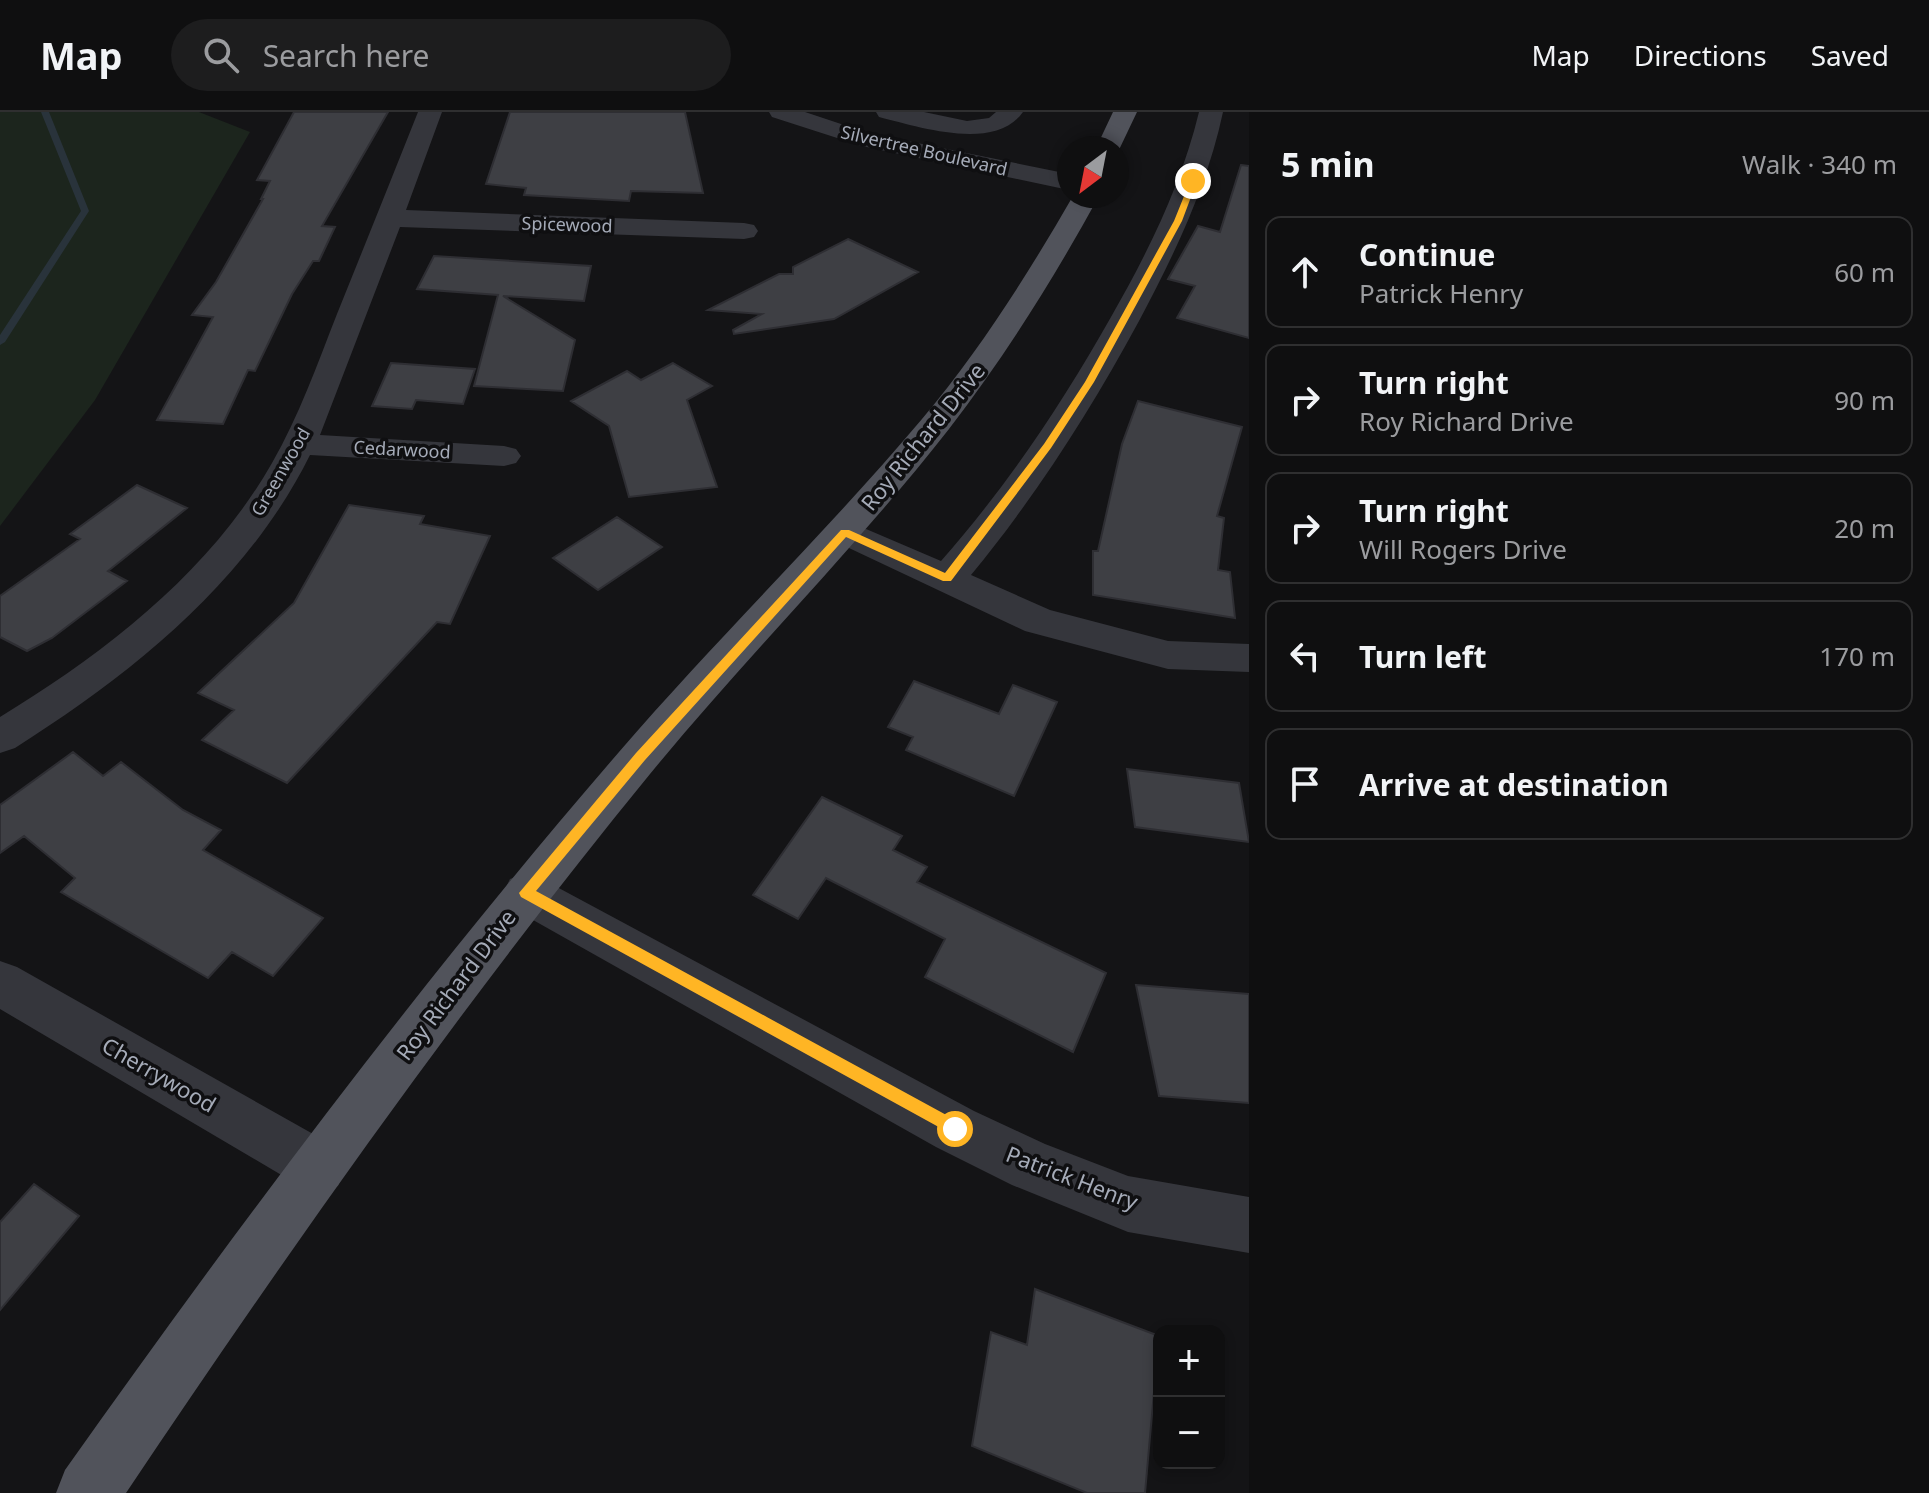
<!DOCTYPE html>
<meta charset="utf-8">
<style>
:root{--surface:#0f0f10;--page:#1d1d1e;--text:#f1f3f6;--muted:#9b9c9f;--line:#2f2f30}
body{margin:0;font-family:"Noto Sans",sans-serif;background:var(--page);color:var(--text)}
.controls{position:absolute;right:24px;bottom:24px;display:grid;overflow:hidden;border-radius:16px;box-shadow:0 4px 12px #0003}
.controls button{width:72px;height:72px;display:grid;place-items:center;padding:0;border:0;border-bottom:2px solid var(--line);background:var(--surface);color:var(--text);font:40px sans-serif}
.compass{position:absolute;left:1057px;top:24px;width:72px;height:72px;border-radius:50%;background:var(--surface);box-shadow:0 4px 12px #0003;rotate:212deg}
.stop{position:absolute;width:24px;height:24px;margin:-18px;border:6px solid #ffb524;border-radius:50%;background:#fff}
.stop.end{background:#ffb524;border-color:#fff;box-shadow:0 2px 8px #0008}
.list{margin:0;padding:0;list-style:none}
h2{display:flex;justify-content:space-between;align-items:center;height:104px;margin:0;padding:0 32px;font-size:34px}
h2 small{font-size:26px;font-weight:400;color:var(--muted)}
.list li{display:grid;grid-template-columns:52px 1fr auto;gap:24px;align-items:center;box-sizing:border-box;height:112px;margin:0 16px 16px;padding:0 16px;border:2px solid var(--line);border-radius:16px}
.list b{display:block;font-size:30px;white-space:nowrap}
.list p{margin:0;font-size:26px;white-space:nowrap;color:var(--muted)}
.list em{font-size:26px;font-style:normal;color:var(--muted)}
.icon{flex:none;width:44px;height:44px;fill:none;stroke:currentColor;stroke-width:2;stroke-linecap:round;stroke-linejoin:round}
.map{position:relative;flex:none;width:1249px;height:1381px;overflow:hidden}
header{display:flex;align-items:center;gap:48px;box-sizing:border-box;height:112px;padding:0 40px;background:var(--surface);border-bottom:2px solid var(--line)}
header strong{font-size:38px}
nav{display:flex;gap:44px;margin-inline-start:auto;font-size:28px}
.search{width:560px;height:72px;background:var(--page);display:flex;align-items:center;gap:20px;box-sizing:border-box;padding:0 28px;border-radius:44px;color:var(--muted);font-size:30px}
main{display:flex}
aside{flex:1;background:var(--surface)}
.map>svg:first-child{display:block}
.green{fill:#1c251d}
.lines{fill:none;stroke-linecap:round;stroke-linejoin:round}
.stream{fill:#29333b;fill-rule:evenodd}
.building{fill:#3e3f44;stroke:#2e2e33;stroke-width:2}
.minor{fill:#35363c;fill-rule:evenodd}
.major{fill:#51535b;fill-rule:evenodd}
.route{fill:#ffb524}
.labels{text-anchor:middle;stroke-width:7;stroke-linejoin:round;paint-order:stroke}
.far-street-label{font-size:18px;fill:#a5abb8;stroke:#0f0f11}
.street-label{font-size:22px;fill:#a5abb8;stroke:#0f0f11}
</style>
<header>
<strong>Map</strong>
<div class="search"><svg class="icon" aria-label="search" viewBox="0 0 24 24"><circle cx="10" cy="10" r="6"/><path d="M15 15l6 6"/></svg>Search here</div>
<nav><a>Map</a><a>Directions</a><a>Saved</a></nav>
</header>
<main>
<div class="map">
<svg width="1249" height="1381" viewBox="0 0 1249 1381">
<rect width="100%" height="100%" fill="#141416"/>
<path class="green" d="M 0,0 L 199,0 L 250,20 L 95,288 L 0,414 Z"/>
<g class="lines">
<path class="stream" d="M 41,0 L 49,0 L 89,99 L 5,230 L 0,233 L 0,223 L 81,99 Z"/>
</g>
<path class="building" d="M 294,0 L 388,0 L 322,114 L 335,115 L 319,149 L 313,149 L 292,182 L 255,259 L 248,258 L 223,312 L 157,308 L 213,205 L 192,203 L 216,170 L 263,87 L 261,87 L 270,69 L 257,68 Z
M 510,0 L 685,0 L 703,81 L 631,79 L 629,89 L 524,83 L 526,76 L 486,72 Z
M 1241,53 L 1249,54 L 1249,226 L 1177,206 L 1195,174 L 1168,167 L 1198,114 L 1220,120 Z
M 848,127 L 918,160 L 834,207 L 734,222 L 733,218 L 762,202 L 708,198 L 779,162 L 793,162 L 793,155 Z
M 434,144 L 591,154 L 584,189 L 503,184 L 575,228 L 563,279 L 474,274 L 498,183 L 417,177 Z
M 391,251 L 475,257 L 463,292 L 416,288 L 412,297 L 372,294 Z
M 673,251 L 712,274 L 687,288 L 717,375 L 629,385 L 609,314 L 571,289 L 627,259 L 641,268 Z
M 1138,289 L 1242,315 L 1217,404 L 1224,406 L 1218,458 L 1230,460 L 1235,506 L 1093,483 L 1093,439 L 1098,439 L 1122,332 Z
M 137,373 L 187,396 L 108,459 L 127,469 L 52,526 L 27,539 L 0,525 L 0,484 L 80,427 L 70,422 Z
M 349,393 L 424,404 L 420,412 L 490,424 L 450,512 L 437,510 L 287,671 L 202,628 L 234,598 L 198,581 L 294,491 Z
M 617,405 L 662,435 L 598,478 L 553,446 Z
M 914,569 L 999,602 L 1013,573 L 1057,590 L 1014,684 L 906,638 L 913,625 L 888,615 Z
M 73,640 L 103,664 L 121,650 L 183,698 L 221,718 L 203,738 L 323,806 L 273,864 L 232,840 L 208,866 L 61,780 L 75,766 L 24,724 L 0,741 L 0,693 Z
M 1127,657 L 1239,671 L 1249,730 L 1135,715 Z
M 822,685 L 902,724 L 893,738 L 927,755 L 917,770 L 1106,861 L 1073,940 L 925,865 L 945,827 L 826,766 L 798,807 L 753,783 Z
M 1136,873 L 1249,882 L 1249,991 L 1159,984 Z
M 34,1072 L 79,1104 L 0,1198 L 0,1110 Z
M 1035,1177 L 1159,1224 L 1145,1381 L 1087,1381 L 972,1334 L 991,1220 L 1027,1233 Z"/>
<g class="lines">
<path class="minor" d="M 418,0 L 442,0 L 406,98 L 744,111 L 754,113 L 758,119 L 754,125 L 744,127 L 400,115 L 320,323 L 504,334 L 516,337 L 521,344 L 516,351 L 504,354 L 310,343 C 247,470 132,562 15,636 L 0,641 L 0,605 C 105,541 210,460 272,351 C 299,304 317,253 337,202 C 364,135 391,68 418,0 Z
M 769,0 L 805,0 L 868,21 L 1069,62 L 1069,78 L 862,34 L 772,5 Z
M 876,0 L 924,0 L 967,9 L 989,6 L 996,0 L 1023,0 C 995,40 919,15 879,5 Z
M 1199,0 L 1223,0 C 1207,75 1175,141 1139,209 C 1091,298 1036,384 971,463 L 1050,498 L 1168,529 L 1249,532 L 1249,560 L 1168,557 L 1025,519 L 832,428 L 827,420 L 832,412 L 845,408 L 941,449 C 1007,374 1062,292 1111,205 C 1148,140 1181,74 1199,0 Z
M 526,761 L 542,767 L 974,999 L 1045,1032 L 1128,1064 L 1249,1085 L 1249,1141 L 1128,1120 L 1012,1073 L 936,1035 L 510,795 L 503,781 L 510,767 Z
M 0,849 L 17,855 L 338,1036 L 346,1055 L 338,1074 L 319,1082 L 300,1074 L 0,897 Z"/>
<path class="major" d="M 1113,0 L 1137,0 L 1117,42 L 1117,36 L 1096,36 Z
M 1073,84 L 1099,84 C 1054,166 1006,243 949,317 C 855,437 746,545 650,662 C 462,892 291,1135 126,1381 L 56,1381 L 65,1358 C 240,1111 421,869 619,640 C 717,526 825,422 922,307 C 980,238 1028,162 1073,84 Z"/>
</g>
<path class="route" d="M 1191,67 L 1197,69 L 1182,109 L 1094,270 L 1051,336 L 951,469 L 943,469 L 846,425 L 645,648 L 536,779 L 961,1011 L 961,1022 L 955,1024 L 521,785 L 519,781 L 636,641 L 841,418 L 849,418 L 945,461 L 1044,332 L 1085,270 L 1174,109 Z"/>
<g class="labels">
<g class="far-street-label">
<text transform="translate(924 39) rotate(13)" y="6">Silvertree Boulevard</text>
<text transform="translate(567 113) rotate(2)" y="6">Spicewood</text>
<text transform="translate(402 338) rotate(3)" y="6">Cedarwood</text>
<text transform="translate(281 360) rotate(-60)" y="6">Greenwood</text>
</g>
<g class="street-label">
<text transform="translate(923 325) rotate(-51)" y="8">Roy Richard Drive</text>
<text transform="translate(456 873) rotate(-53)" y="8">Roy Richard Drive</text>
<text transform="translate(159 963) rotate(30)" y="8">Cherrywood</text>
<text transform="translate(1072 1066) rotate(21)" y="8">Patrick Henry</text>
</g>
</g>
</svg>
<div class="controls">
<button>+</button>
<button>−</button>
</div>
<svg class="compass" viewBox="-18 -18 36 36"><path d="M0-13l5 13h-10z" fill="#e53935"/><path d="M0 13l5-13h-10z" fill="#9b9c9f"/></svg>
<div class="stop" style="left:955px;top:1017px"></div>
<div class="stop end" style="left:1193px;top:69px"></div>
</div>
<aside>
<h2>5 min<small>Walk · 340 m</small></h2>
<ul class="list">
<li><svg class="icon" aria-label="ahead" viewBox="0 0 24 24"><path d="M12 20V5M6 11l6-6 6 6"/></svg><div><b>Continue</b><p>Patrick Henry</p></div><em>60 m</em></li>
<li><svg class="icon" aria-label="right" viewBox="0 0 24 24"><path d="M7 20v-9h11M14 6l5 5-5 5"/></svg><div><b>Turn right</b><p>Roy Richard Drive</p></div><em>90 m</em></li>
<li><svg class="icon" aria-label="right" viewBox="0 0 24 24"><path d="M7 20v-9h11M14 6l5 5-5 5"/></svg><div><b>Turn right</b><p>Will Rogers Drive</p></div><em>20 m</em></li>
<li><svg class="icon" aria-label="left" viewBox="0 0 24 24"><path d="M17 20v-9H6M10 6l-5 5 5 5"/></svg><div><b>Turn left</b></div><em>170 m</em></li>
<li><svg class="icon" aria-label="arrive" viewBox="0 0 24 24"><path d="M6 21V4h12l-3 4 3 4H6"/></svg><div><b>Arrive at destination</b></div></li>
</ul>
</aside>
</main>
